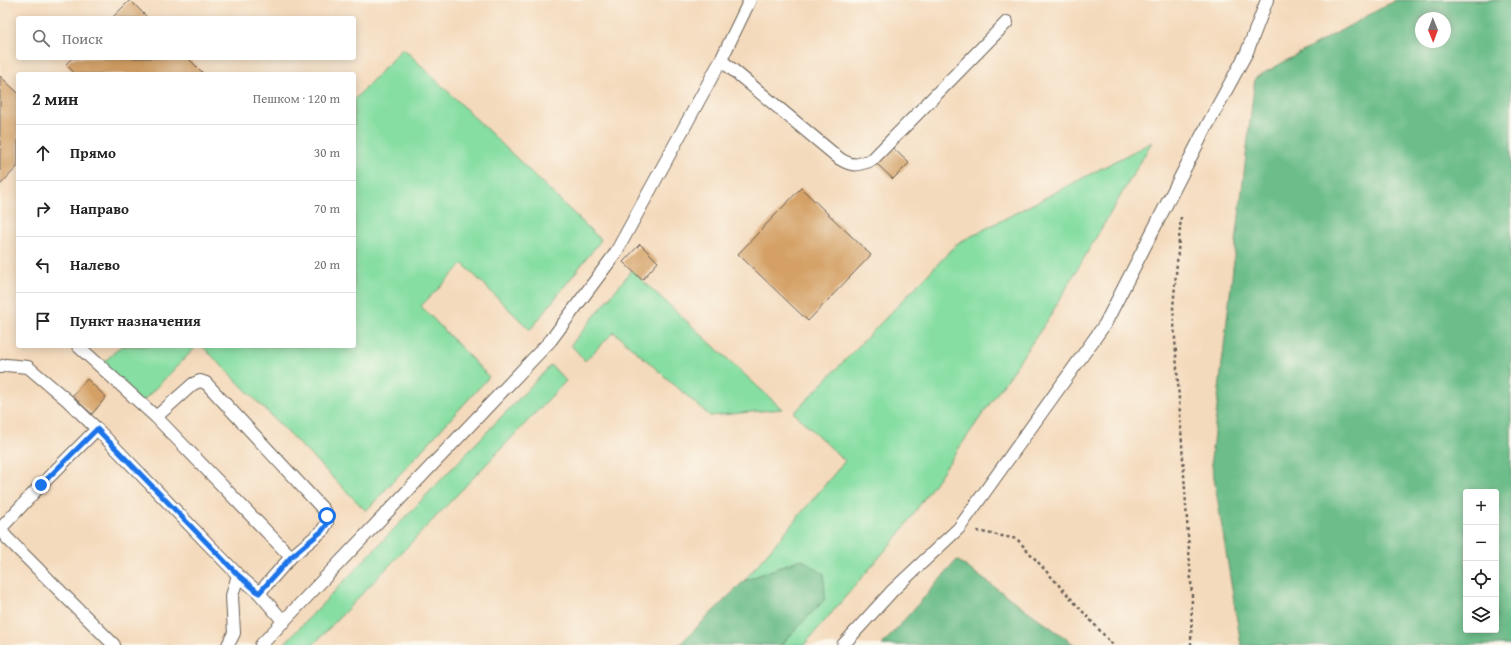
<!DOCTYPE html>
<html lang="ru">
<meta charset="utf-8">
<style>
:root{--surface:#fff;--page:#f6f6f6;--text:#222;--muted:#767676;--line:#e0e0e0}
body{margin:0;font-family:"Gentium Book Plus",serif;background:var(--page);color:var(--text)}
.controls{position:absolute;right:12px;bottom:12px;display:grid;overflow:hidden;border-radius:4px;box-shadow:0 2px 10px #0003}
.controls button{width:36px;height:36px;display:grid;place-items:center;padding:0;border:0;border-bottom:1px solid var(--line);background:var(--surface);color:var(--text);font:20px sans-serif}
.compass{position:absolute;left:1415px;top:12px;width:36px;height:36px;border-radius:50%;background:var(--surface);box-shadow:0 2px 10px #0003;rotate:179deg}
.stop{position:absolute;width:12px;height:12px;margin:-9px;border:3px solid #1a73e8;border-radius:50%;background:#fff}
.stop.end{background:#1a73e8;border-color:#fff;box-shadow:0 1px 4px #0008}
.list{margin:0;padding:0;list-style:none}
h2{display:flex;justify-content:space-between;align-items:center;height:52px;margin:0;padding:0 16px;font-size:17px}
h2 small{font-size:13px;font-weight:400;color:var(--muted)}
.list li{display:grid;grid-template-columns:26px 1fr auto;gap:12px;align-items:center;box-sizing:border-box;height:56px;padding:0 16px;border-top:1px solid var(--line)}
.list b{display:block;font-size:15px;white-space:nowrap}
.list em{font-size:13px;font-style:normal;color:var(--muted)}
.icon{flex:none;width:22px;height:22px;fill:none;stroke:currentColor;stroke-width:2;stroke-linecap:round;stroke-linejoin:round}
.map{position:relative;flex:none;width:1511px;height:645px;overflow:hidden}
.search{position:absolute;background:var(--surface);box-shadow:0 2px 10px #0003;left:16px;top:16px;width:340px;height:44px;display:flex;align-items:center;gap:10px;box-sizing:border-box;padding:0 14px;border-radius:4px;color:var(--muted);font-size:15px}
.panel{position:absolute;background:var(--surface);box-shadow:0 2px 10px #0003;left:16px;top:72px;width:340px;height:276px;border-radius:4px}
.map>svg:first-child{display:block}
.green{fill:#86dea3;stroke:#517d60}
.forest{fill:#6cbd89;stroke:#446c52;fill-rule:evenodd}
.building{fill:#d4a065}
.lines{fill:none;stroke-linecap:round;stroke-linejoin:round}
.service-casing{stroke:#685e54;stroke-width:14}
.path{stroke:#685e54;stroke-width:2.5;stroke-dasharray:3 3;stroke-linecap:butt}
.service{stroke:#fff;stroke-width:12}
.route{stroke:#1a73e8;stroke-width:5}
</style>
<div class="map">
<svg width="1511" height="645" viewBox="0 0 1511 645">
<rect width="100%" height="100%" fill="#fbf7ec"/>
<filter id="ink" filterUnits="userSpaceOnUse"><feTurbulence type="fractalNoise" baseFrequency=".025" numOctaves="2"/><feDisplacementMap in="SourceGraphic" scale="8" xChannelSelector="R" yChannelSelector="G"/><feConvolveMatrix kernelMatrix="1 2 1 2 8 2 1 2 1" color-interpolation-filters="sRGB"/></filter>
<filter id="wash" filterUnits="userSpaceOnUse"><feTurbulence type="fractalNoise" baseFrequency=".012" numOctaves="4" result="noise"/><feDisplacementMap in="SourceGraphic" scale="16" xChannelSelector="R" yChannelSelector="G"/><feGaussianBlur stdDeviation="0.9" result="paint"/><feColorMatrix in="noise" values="0 0 0 0 0 0 0 0 0 0 0 0 0 0 0 0 0 1.4 0 .05"/><feComposite in="paint" operator="in"/></filter>
<g filter="url(#wash)">
<rect width="100%" height="100%" fill="#f4dabc"/>
<path class="green" d="M 403,48 L 601,240 L 530,330 L 463,264 L 421,306 L 489,377 L 366,511 L 202,346 L 354,346 L 354,100 Z
M 1152,142 L 1047,321 L 901,532 L 804,645 L 781,645 L 825,599 L 801,559 L 744,581 L 845,461 L 794,413 L 958,243 Z
M 632,270 L 642,280 L 782,409 L 710,416 L 614,332 L 585,361 L 571,345 Z
M 121,346 L 197,346 L 141,403 L 100,366 Z
M 551,365 L 566,381 L 313,645 L 283,645 Z"/>
<path class="forest" d="M 1396,0 L 1511,0 L 1511,645 L 1241,645 L 1211,459 L 1255,78 ZM 1421,18 L 1445,18 L 1445,42 L 1421,42 ZM 1466,492 L 1496,492 L 1496,630 L 1466,630 Z
M 801,559 L 824,574 L 825,599 L 781,645 L 679,645 L 744,581 Z
M 957,560 L 1075,645 L 882,645 Z"/>
<g id="blocks">
<path class="building" d="M 130,0 L 148,18 L 112,18 Z
M 72,58 L 188,58 L 204,74 L 75,74 L 66,64 Z
M 0,76 L 18,93 L 18,166 L 0,185 Z
M 893,148 L 909,163 L 893,179 L 877,164 Z
M 801,188 L 871,255 L 808,321 L 738,254 Z
M 640,244 L 658,262 L 642,280 L 623,262 Z
M 87,379 L 106,397 L 92,414 L 72,396 Z"/>
</g>
</g>
<g filter="url(#ink)">
<use href="#blocks" fill-opacity="0" stroke="#685e54" stroke-width="1"/>
<g class="lines">
<g class="service-casing">
<path id="service" d="M 721,60 L 840,159 C 853,167 858,165 872,160 L 1007,22
M 78,346 L 156,417 L 291,557
M 0,367 L 6,365 L 28,367 L 67,400 L 97,429 L 238,575 L 259,593 L 284,622
M 156,417 L 193,384 L 200,381 L 206,383 L 323,509 L 327,516 L 327,523 L 322,531 L 291,557 L 259,593
M 97,429 L 41,485 L 2,527 L 3,533 L 6,537 L 114,645
M 228,645 L 234,633 L 232,596 L 238,575
M 261,645 L 551,340 L 615,254 L 721,60 L 750,0
M 843,645 L 893,590 L 959,528 L 1105,324 L 1202,135 L 1247,52 L 1267,0"/>
</g>
<path class="path" d="M 1181,217 L 1173,308 L 1192,596 L 1191,645
M 977,531 L 1017,539 L 1113,645"/>
<use href="#service" class="service"/>
</g>
</g>
<g class="lines" filter="url(#ink)">
<path class="route" d="M 41,485 L 97,429 L 238,575 L 259,593 L 291,557 L 322,531 L 328,523 L 327,516"/>
</g>
</svg>
<div class="controls">
<button>+</button>
<button>−</button>
<button><svg class="icon" aria-label="locate" viewBox="0 0 24 24"><circle cx="12" cy="12" r="6"/><path d="M12 2v4M12 18v4M2 12h4M18 12h4"/></svg></button>
<button><svg class="icon" aria-label="layers" viewBox="0 0 24 24"><path d="M12 4l9 5-9 5-9-5zM3 14l9 5 9-5"/></svg></button>
</div>
<svg class="compass" viewBox="-18 -18 36 36"><path d="M0-13l5 13h-10z" fill="#e53935"/><path d="M0 13l5-13h-10z" fill="#767676"/></svg>
<div class="stop" style="left:327px;top:516px"></div>
<div class="stop end" style="left:41px;top:485px"></div>
<div class="search"><svg class="icon" aria-label="search" viewBox="0 0 24 24"><circle cx="10" cy="10" r="6"/><path d="M15 15l6 6"/></svg>Поиск</div>
<section class="panel">
<h2>2 мин<small>Пешком · 120 m</small></h2>
<ul class="list">
<li><svg class="icon" aria-label="ahead" viewBox="0 0 24 24"><path d="M12 20V5M6 11l6-6 6 6"/></svg><div><b>Прямо</b></div><em>30 m</em></li>
<li><svg class="icon" aria-label="right" viewBox="0 0 24 24"><path d="M7 20v-9h11M14 6l5 5-5 5"/></svg><div><b>Направо</b></div><em>70 m</em></li>
<li><svg class="icon" aria-label="left" viewBox="0 0 24 24"><path d="M17 20v-9H6M10 6l-5 5 5 5"/></svg><div><b>Налево</b></div><em>20 m</em></li>
<li><svg class="icon" aria-label="arrive" viewBox="0 0 24 24"><path d="M6 21V4h12l-3 4 3 4H6"/></svg><div><b>Пункт назначения</b></div></li>
</ul>
</section>
</div>
